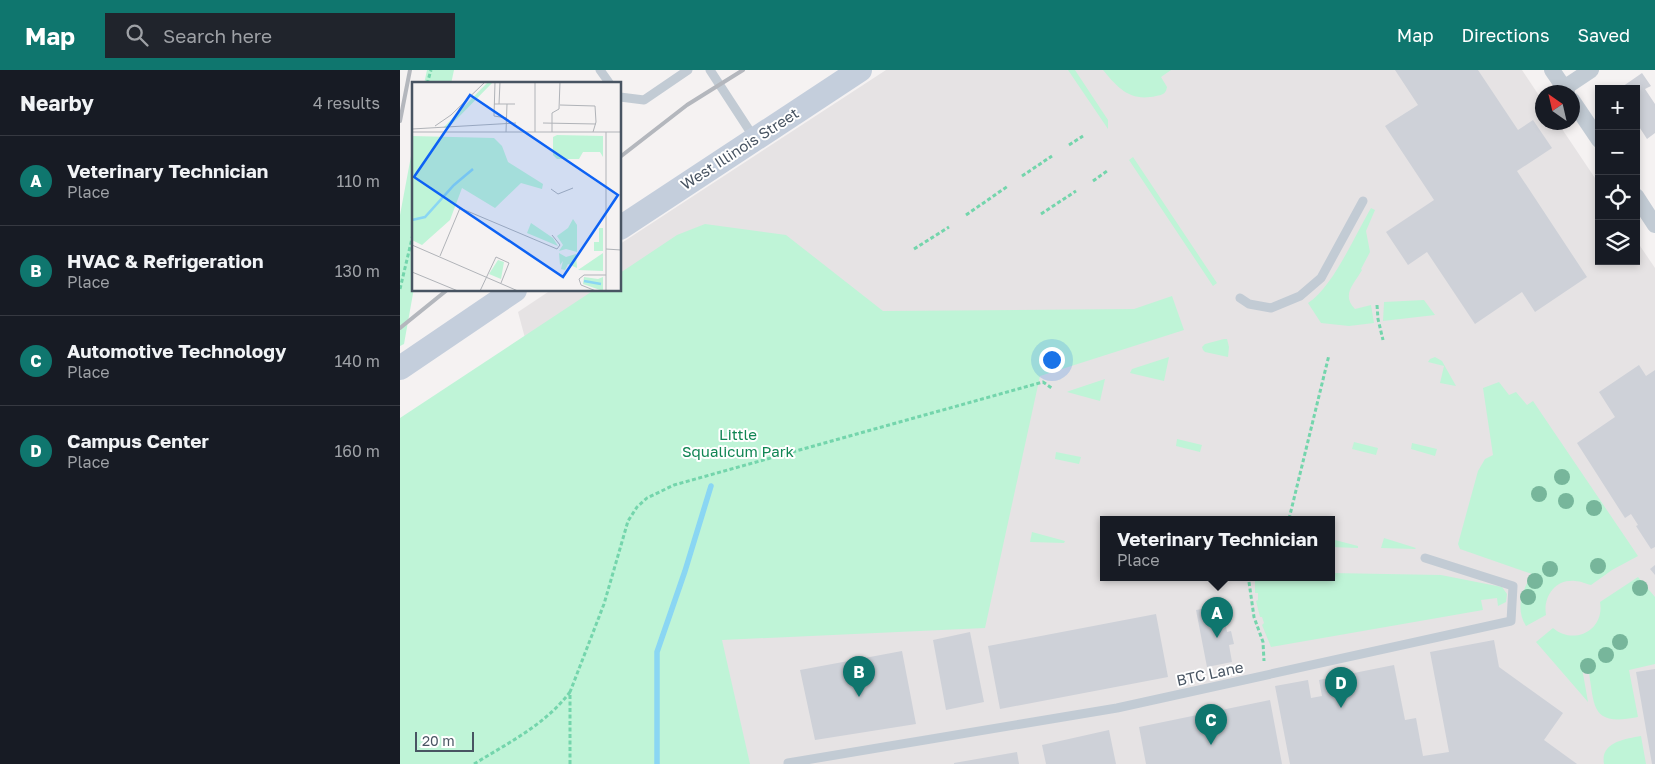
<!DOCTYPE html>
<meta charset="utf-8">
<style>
:root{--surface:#171b24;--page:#20242c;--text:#f1f3f6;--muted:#9ea1a6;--line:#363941;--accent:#0f766e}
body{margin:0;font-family:"Golos Text",sans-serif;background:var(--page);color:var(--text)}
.controls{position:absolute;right:15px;top:15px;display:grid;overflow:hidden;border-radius:0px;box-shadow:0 2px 8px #0003}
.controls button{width:45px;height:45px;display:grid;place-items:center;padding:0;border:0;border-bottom:1px solid var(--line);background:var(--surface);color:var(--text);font:25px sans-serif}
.compass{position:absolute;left:1135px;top:15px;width:45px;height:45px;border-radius:50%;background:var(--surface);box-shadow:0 2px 8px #0003;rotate:326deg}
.scale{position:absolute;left:15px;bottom:12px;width:59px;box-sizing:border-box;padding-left:5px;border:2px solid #485462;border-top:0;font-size:14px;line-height:18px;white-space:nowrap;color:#485462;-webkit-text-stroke:4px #fff;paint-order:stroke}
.you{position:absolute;left:651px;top:289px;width:18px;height:18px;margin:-12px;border:4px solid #fff;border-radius:50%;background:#1a73e8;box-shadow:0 0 0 8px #1a73e833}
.badge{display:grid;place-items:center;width:32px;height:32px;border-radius:50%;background:var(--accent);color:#fff;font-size:16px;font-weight:700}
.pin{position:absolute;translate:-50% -41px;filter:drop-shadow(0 1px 2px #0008)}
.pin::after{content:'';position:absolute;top:26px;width:18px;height:15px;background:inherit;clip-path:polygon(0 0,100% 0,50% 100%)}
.popup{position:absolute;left:700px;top:446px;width:235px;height:65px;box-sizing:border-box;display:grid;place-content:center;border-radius:0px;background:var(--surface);filter:drop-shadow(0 1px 4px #0005);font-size:16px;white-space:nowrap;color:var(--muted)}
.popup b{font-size:19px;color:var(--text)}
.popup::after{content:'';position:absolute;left:50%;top:100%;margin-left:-10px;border:10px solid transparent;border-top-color:var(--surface)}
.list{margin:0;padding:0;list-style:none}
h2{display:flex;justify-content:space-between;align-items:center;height:65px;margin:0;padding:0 20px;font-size:21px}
h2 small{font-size:16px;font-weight:400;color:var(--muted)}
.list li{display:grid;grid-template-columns:32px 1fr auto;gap:15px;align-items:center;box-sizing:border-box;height:90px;padding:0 20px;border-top:1px solid var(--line)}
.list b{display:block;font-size:19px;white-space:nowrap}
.list p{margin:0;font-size:16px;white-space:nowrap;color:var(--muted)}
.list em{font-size:16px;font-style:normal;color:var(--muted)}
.icon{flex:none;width:28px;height:28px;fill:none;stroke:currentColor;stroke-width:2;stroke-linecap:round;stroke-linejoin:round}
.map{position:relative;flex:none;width:1255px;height:694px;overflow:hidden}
header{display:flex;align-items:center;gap:30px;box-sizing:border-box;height:70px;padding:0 25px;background:var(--accent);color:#fff}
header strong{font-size:24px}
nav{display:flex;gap:28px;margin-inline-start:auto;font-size:18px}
.search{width:350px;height:45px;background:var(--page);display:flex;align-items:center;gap:12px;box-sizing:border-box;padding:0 18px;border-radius:0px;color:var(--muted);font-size:19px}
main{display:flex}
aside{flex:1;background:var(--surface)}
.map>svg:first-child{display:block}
.education{fill:#e6e3e4;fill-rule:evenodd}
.green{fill:#bff4d7}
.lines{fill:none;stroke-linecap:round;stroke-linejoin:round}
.stream{stroke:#8ad6f3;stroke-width:5.5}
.building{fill:#ced1d8}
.path{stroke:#74d5ac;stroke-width:3;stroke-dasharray:4 2.5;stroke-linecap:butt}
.lane{stroke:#c2cbd4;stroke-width:9}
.street{stroke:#c2cbd4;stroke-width:16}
.secondary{stroke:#c4cedc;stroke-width:24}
.rail{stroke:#b4b7bd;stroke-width:4}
.tree{fill:#77b69b}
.labels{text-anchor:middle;stroke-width:4;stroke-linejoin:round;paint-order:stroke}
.street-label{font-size:15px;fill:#485462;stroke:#fff}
.park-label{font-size:15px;fill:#108553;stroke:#fff}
.inset-river{fill:none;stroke:#8ad6f3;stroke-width:2.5}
.inset-road{fill:none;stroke:#b0b3b8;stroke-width:1}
.view{fill:#0d62f4;fill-opacity:0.15;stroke:#0d62f4;stroke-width:2.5}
.inset-edge{fill:none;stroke:#485462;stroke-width:2.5}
</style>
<header>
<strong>Map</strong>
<div class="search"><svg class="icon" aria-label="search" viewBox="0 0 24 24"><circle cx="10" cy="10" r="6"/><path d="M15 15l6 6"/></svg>Search here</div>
<nav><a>Map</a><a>Directions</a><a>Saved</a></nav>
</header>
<main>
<aside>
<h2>Nearby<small>4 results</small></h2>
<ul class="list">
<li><span class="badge">A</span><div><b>Veterinary Technician</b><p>Place</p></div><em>110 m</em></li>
<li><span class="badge">B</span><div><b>HVAC &amp; Refrigeration</b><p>Place</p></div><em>130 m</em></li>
<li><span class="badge">C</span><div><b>Automotive Technology</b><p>Place</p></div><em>140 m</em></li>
<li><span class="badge">D</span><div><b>Campus Center</b><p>Place</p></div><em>160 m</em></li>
</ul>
</aside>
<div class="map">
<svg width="1255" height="694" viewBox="0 0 1255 694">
<rect width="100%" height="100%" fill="#f5f2f2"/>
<path class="education" d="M 486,0 L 1122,0 L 1142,30 L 1142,52 L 1158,53 L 1199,114 L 1199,191 L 1236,191 L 1236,170 L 1255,198 L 1255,694 L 240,694 L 118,242 L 151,220 L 220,220 L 220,174 ZM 703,449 L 931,449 L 931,507 L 703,507 Z"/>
<path class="green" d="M 27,0 L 54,0 L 51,14 L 24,14 Z
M 668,0 L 675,0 L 708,50 L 708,59 Z
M 703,0 L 771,0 L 761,7 L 767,17 C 766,24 762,25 756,26 C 730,32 718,18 703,0 Z
M 14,70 L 14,218 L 4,274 L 0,276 L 0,145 Z
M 733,87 L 817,213 L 813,216 L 729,90 Z
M 971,138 L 975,140 L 966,161 L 970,182 L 961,199 L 962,200 C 954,214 941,225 955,239 L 971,235 L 974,253 L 949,256 L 921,253 L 908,233 C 933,217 955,165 971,138 Z
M 305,154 L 386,165 L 483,241 L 734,239 L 772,226 L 784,260 L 640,306 L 585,558 L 322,570 L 350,694 L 0,694 L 0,348 L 194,220 L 220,220 L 220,203 L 277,165 Z
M 1024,230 L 1035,245 L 983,251 L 984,232 Z
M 824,269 L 827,269 L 829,277 L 828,287 L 805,282 L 803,280 L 802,277 L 805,274 Z
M 769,287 L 764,311 L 730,303 L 732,299 Z
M 1035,287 L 1042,291 L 1056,316 L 1040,313 L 1044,296 L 1028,292 L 1030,289 Z
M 705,309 L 700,331 L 667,322 L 669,321 Z
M 1099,312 L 1109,325 L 1116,322 L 1127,335 L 1133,331 L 1238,486 L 1212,500 L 1191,515 C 1186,514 1181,511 1175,511 C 1155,509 1143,527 1146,545 L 1126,556 C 1115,538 1122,521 1132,504 L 1060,479 L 1058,474 L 1078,401 L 1085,389 L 1093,385 L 1083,318 Z
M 777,369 L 802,375 L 800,382 L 776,376 Z
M 954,372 L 978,378 L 976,385 L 952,379 Z
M 1012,373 L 1037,379 L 1035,386 L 1011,379 Z
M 656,382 L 681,387 L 679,394 L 655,389 Z
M 632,462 L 665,471 L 664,473 L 630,472 Z
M 984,468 L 1016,478 L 1015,479 L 981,478 Z
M 931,469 L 958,476 L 958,478 L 931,477 Z
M 931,503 L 1041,505 L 1102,517 L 1107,524 L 1106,532 L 1098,536 L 1097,528 L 1081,530 L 1083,540 L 871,577 L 862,555 L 864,553 L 862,547 L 860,547 L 856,531 L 858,530 L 858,523 L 855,523 L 855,507 L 931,507 Z
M 1238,507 L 1255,527 L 1255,594 L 1229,600 L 1238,647 C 1189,657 1195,635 1188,597 L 1182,598 L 1188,632 L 1136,572 L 1153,558 C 1174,576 1205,560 1200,532 Z
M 1241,666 L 1246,694 L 1204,694 C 1200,672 1225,669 1241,666 Z"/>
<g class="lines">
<path class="stream" d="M 257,694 L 257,582 L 285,501 L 311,416"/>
</g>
<path class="building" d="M 995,0 L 1078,0 L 1118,60 L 1133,50 L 1152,78 L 1117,101 L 1187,207 L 1135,242 L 1122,222 L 1075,254 L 1027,182 L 1008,195 L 986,162 L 1034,130 L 985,56 L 1018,35 Z
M 1242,3 L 1251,16 L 1245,19 L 1255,34 L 1255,63 L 1247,69 L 1236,52 L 1236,48 L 1239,47 L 1236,43 L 1236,19 L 1219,19 Z
M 1239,295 L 1246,306 L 1255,300 L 1255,477 L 1251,479 L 1236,456 L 1238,455 L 1231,444 L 1225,448 L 1177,373 L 1215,347 L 1199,322 Z
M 1255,495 L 1255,505 L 1250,499 Z
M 822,535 L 827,562 L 831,561 L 834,574 L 829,575 L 832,592 L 807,597 L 796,540 Z
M 756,544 L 768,607 L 600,639 L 588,576 Z
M 570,562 L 584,632 L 546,640 L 533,570 Z
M 1094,570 L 1099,597 L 1163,643 L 1144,670 L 1177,694 L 890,694 L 875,616 L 908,610 L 911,628 L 922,626 L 919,610 L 994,595 L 1005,650 L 1016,648 L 1023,686 L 1049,682 L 1030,582 Z
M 502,581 L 516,654 L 415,670 L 400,600 Z
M 1255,599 L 1255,694 L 1252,694 L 1236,602 Z
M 870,630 L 882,694 L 746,694 L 739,657 Z
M 709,660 L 716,694 L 646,694 L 642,675 Z
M 617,682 L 619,694 L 554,694 L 554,693 Z"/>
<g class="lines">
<path class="path" d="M 27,14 L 31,0
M 669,75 L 683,66
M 622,106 L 652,86
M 693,111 L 707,101
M 641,144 L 676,121
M 566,145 L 608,116
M 514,179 L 549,157
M 0,219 L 14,160
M 977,235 L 978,249 L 983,270
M 889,449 L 929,285
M 849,512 L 854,547 L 863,572 L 864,591
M 74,694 C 108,673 145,655 170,622
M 170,694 L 170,622 L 204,534 L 228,451 L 237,437 L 247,428 L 274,415 L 643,312 L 653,319"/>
<path class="lane" d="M 200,0 L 210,14
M 310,0 L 355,69
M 220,27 L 244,30 L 288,0
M 840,228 L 849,234 L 871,238 L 900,226 L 921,208 L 963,131
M 388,694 L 388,693 L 717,638 L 1111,551 L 1113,516 L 1025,488"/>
<path class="street" d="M 1152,0 L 1167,22
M 1164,18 L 1191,0
M 1172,30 L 1199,70
M 1236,126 L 1255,155"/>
<path class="secondary" d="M 220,158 L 460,0
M 0,298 L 115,220"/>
<path class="rail" d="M 0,51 L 10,0
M 220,87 L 287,35 L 343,0
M 0,258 L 47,220"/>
</g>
<g class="tree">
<circle cx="1162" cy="407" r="8"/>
<circle cx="1139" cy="424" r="8"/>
<circle cx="1166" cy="431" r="8"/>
<circle cx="1194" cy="438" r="8"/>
<circle cx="1198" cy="496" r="8"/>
<circle cx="1150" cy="499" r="8"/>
<circle cx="1135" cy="511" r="8"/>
<circle cx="1240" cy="518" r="8"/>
<circle cx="1128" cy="527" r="8"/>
<circle cx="1220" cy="572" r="8"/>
<circle cx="1206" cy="585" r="8"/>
<circle cx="1188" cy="596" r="8"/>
</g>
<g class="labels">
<g class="street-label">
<text transform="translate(340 79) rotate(-33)" y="5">West Illinois Street</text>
<text transform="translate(810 604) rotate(-12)" y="5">BTC Lane</text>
</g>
<g class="park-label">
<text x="338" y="370">Little<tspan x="338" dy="17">Squalicum Park</tspan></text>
</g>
</g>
<g transform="translate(12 12)">
<rect width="209" height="209" fill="#f5f2f2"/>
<path d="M 76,0 L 81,0 L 36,46 L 31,46 ZM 145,53 L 191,54 L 191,75 L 188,70 L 171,70 L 167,77 L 145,77 L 141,73 L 141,55 ZM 0,54 L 82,56 L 90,64 L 96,80 L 131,102 L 130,107 L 109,101 L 83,126 L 50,106 L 38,138 L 10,163 L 0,158 ZM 161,137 L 165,143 L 165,170 L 154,167 L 147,169 L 151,163 L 145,154 L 156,146 ZM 119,141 L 141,156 L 146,164 L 115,151 ZM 187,146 L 191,146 L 191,169 L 182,169 L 182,160 L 187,160 ZM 147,171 L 154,175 L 164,172 L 165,186 L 156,182 L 153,188 L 149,187 L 151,179 L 148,183 ZM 191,171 L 191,189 L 166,188 ZM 86,178 L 92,180 L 89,197 L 77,192 ZM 172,195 L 186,197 L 191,195 L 191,209 L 171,202 Z" fill="#bff4d7"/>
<path class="inset-river" d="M 0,138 L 13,135 L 42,103 L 61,87M 172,199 L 189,202"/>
<path class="inset-road" d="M 83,0 L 82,34 L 95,36M 82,22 L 103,22M 87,22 L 88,0M 148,23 L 183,24 L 184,40 L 181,50M 131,41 L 184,42M 23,44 L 39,33 L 73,0M 0,47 L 104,41M 0,50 L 209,50M 94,50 L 95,22M 123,50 L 123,0M 140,50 L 140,31 L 147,27 L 148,0M 139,107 L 146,112 L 161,106M 0,163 L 106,209M 194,167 L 209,168M 28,174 L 48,126 L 145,167 L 148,163 L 140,153M 0,190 L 46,209M 68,209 L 84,175 L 97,181 L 89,201M 184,209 L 169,203 L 167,197 L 172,193 L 194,193M 194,209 L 194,50"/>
<path class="view" d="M 58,13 L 206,113 L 151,195 L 2,95 Z"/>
<rect width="209" height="209" class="inset-edge"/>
</g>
</svg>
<div class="controls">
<button>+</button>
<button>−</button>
<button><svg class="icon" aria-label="locate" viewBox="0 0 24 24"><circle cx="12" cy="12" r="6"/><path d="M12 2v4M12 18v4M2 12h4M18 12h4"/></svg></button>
<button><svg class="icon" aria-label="layers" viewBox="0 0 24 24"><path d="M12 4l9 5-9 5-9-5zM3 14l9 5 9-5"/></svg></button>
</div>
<svg class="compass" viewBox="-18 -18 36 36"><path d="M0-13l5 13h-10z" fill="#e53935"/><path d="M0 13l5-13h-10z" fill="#9ea1a6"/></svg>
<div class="scale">20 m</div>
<div class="you"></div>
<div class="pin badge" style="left:817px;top:568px">A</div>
<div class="popup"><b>Veterinary Technician</b>Place</div>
<div class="pin badge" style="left:459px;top:627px">B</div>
<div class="pin badge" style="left:811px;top:675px">C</div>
<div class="pin badge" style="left:941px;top:638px">D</div>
</div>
</main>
